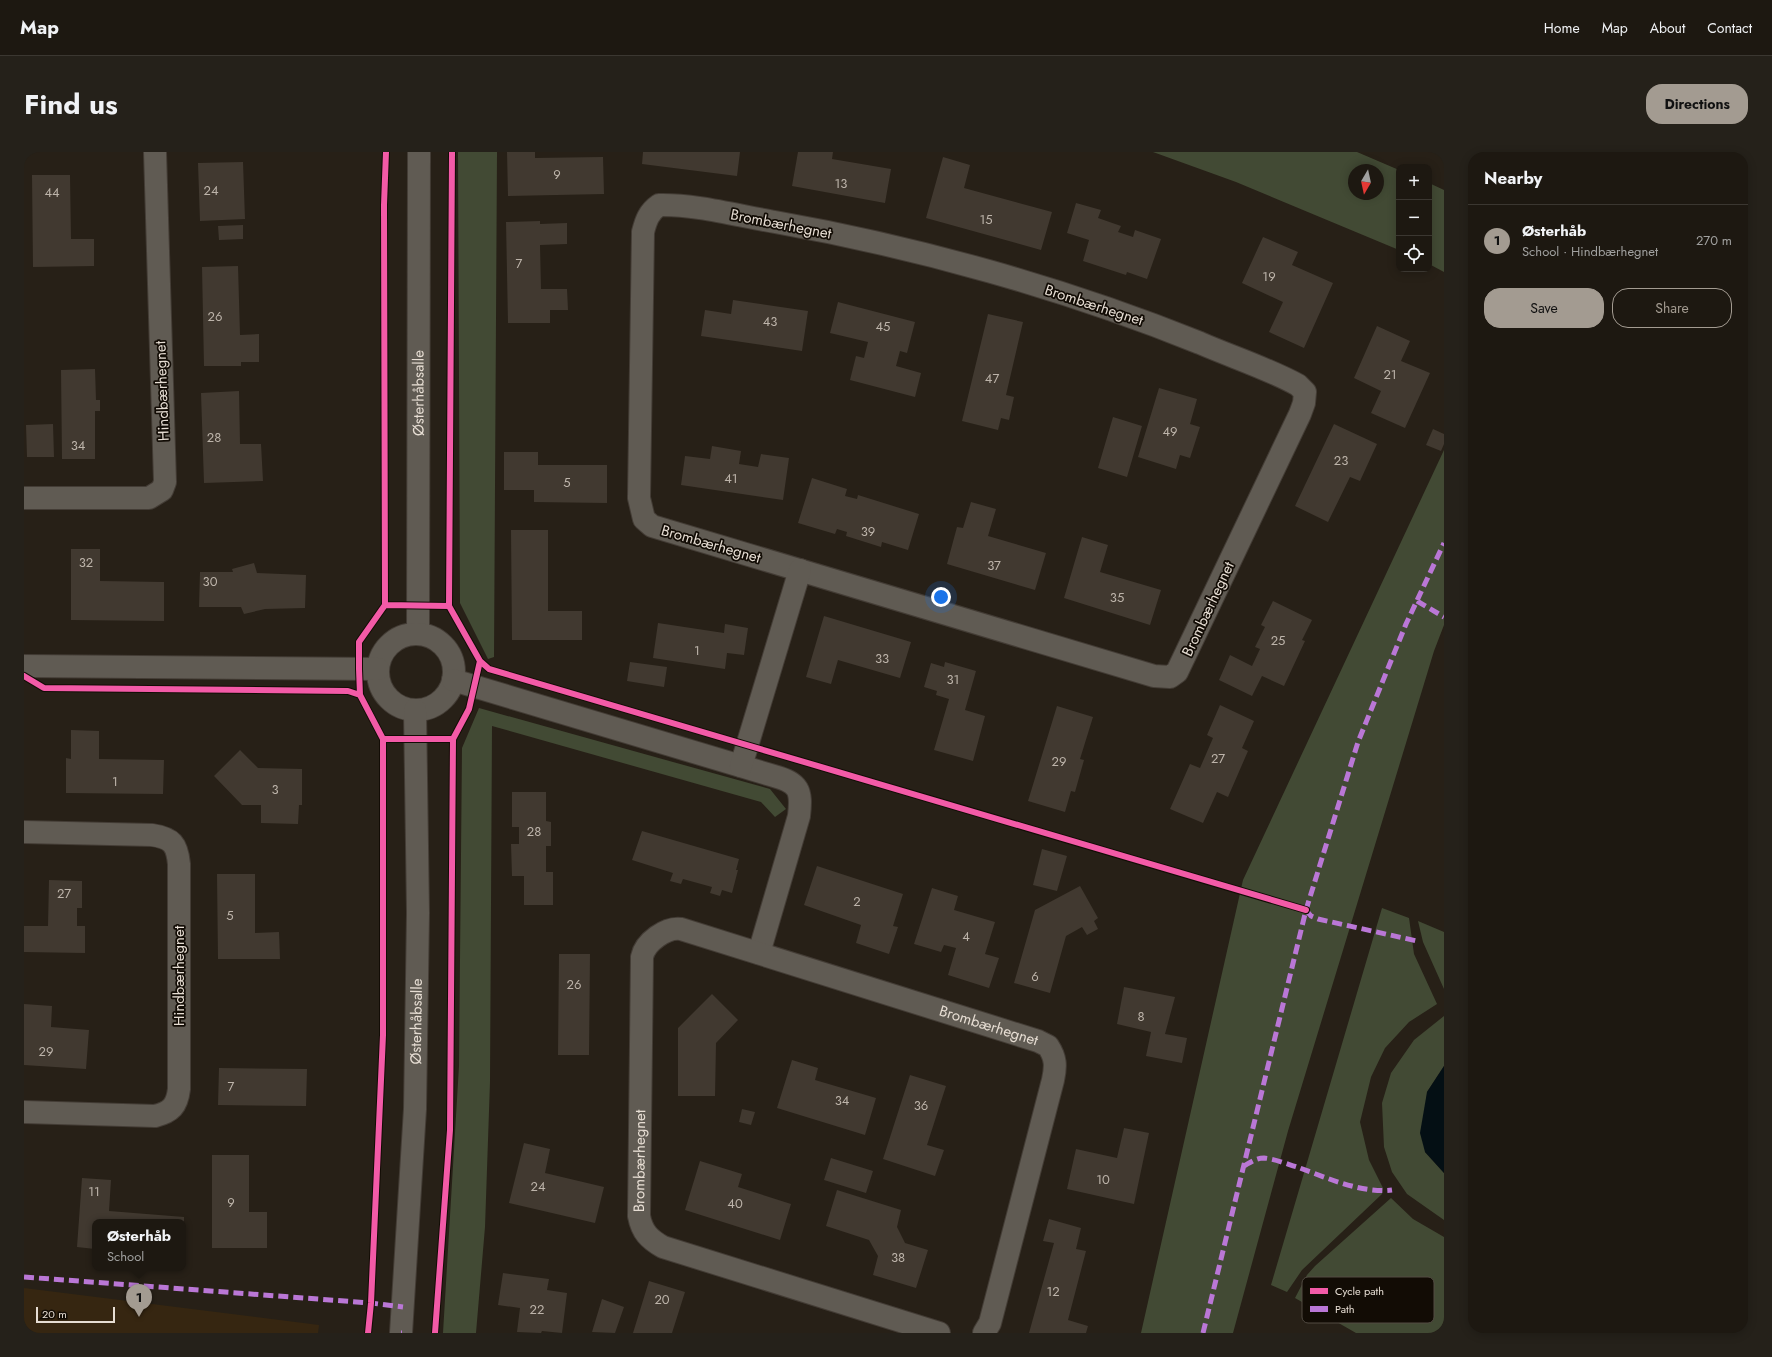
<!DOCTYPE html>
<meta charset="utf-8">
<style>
:root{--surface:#1d1811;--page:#25211a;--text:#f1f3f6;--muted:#a0a09f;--line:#3b3731;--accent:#a39b91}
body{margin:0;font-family:Jost,sans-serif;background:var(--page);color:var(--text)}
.controls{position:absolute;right:12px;top:12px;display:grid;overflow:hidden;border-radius:8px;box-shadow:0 2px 10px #0003}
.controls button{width:36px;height:36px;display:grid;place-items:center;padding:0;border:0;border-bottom:1px solid var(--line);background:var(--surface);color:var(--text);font:20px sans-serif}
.compass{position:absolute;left:1324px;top:12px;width:36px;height:36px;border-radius:50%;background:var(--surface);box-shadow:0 2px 10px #0003;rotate:189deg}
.scale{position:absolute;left:12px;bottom:10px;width:79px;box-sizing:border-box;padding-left:4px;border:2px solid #e6ddd3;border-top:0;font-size:11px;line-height:14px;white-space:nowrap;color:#e6ddd3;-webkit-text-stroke:3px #120c05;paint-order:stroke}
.you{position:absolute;left:917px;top:445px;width:14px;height:14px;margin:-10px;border:3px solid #fff;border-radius:50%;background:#1a73e8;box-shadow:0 0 0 6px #1a73e833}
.badge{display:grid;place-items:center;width:26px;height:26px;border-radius:50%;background:var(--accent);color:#111;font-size:13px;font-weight:700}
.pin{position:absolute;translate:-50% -33px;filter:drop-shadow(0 1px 2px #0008)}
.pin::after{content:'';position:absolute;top:21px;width:14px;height:12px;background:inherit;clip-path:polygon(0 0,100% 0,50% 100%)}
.popup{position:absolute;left:68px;top:1067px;width:94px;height:52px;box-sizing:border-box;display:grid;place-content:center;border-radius:8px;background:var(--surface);filter:drop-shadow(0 1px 3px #0005);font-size:13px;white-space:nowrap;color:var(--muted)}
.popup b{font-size:15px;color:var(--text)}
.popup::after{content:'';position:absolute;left:50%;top:100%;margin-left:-8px;border:8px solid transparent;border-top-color:var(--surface)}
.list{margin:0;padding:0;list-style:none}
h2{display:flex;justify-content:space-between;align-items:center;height:52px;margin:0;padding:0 16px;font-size:17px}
h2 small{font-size:13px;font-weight:400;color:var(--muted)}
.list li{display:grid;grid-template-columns:26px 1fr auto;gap:12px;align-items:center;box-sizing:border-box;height:72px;padding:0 16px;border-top:1px solid var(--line)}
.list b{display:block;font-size:15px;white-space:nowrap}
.list p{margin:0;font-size:13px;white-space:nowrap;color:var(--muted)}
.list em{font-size:13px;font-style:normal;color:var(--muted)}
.actions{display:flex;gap:8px;padding:12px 16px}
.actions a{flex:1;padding:9px 0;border:1px solid var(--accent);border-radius:16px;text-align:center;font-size:14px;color:var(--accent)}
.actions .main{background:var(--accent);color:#111}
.icon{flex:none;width:22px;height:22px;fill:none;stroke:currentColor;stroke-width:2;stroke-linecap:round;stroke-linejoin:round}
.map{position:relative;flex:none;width:1420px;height:1181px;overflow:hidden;border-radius:16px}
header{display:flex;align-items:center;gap:24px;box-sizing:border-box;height:56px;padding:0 20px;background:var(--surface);border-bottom:1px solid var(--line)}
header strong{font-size:19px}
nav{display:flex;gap:22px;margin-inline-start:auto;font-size:14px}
.intro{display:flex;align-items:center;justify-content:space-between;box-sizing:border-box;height:96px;padding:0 24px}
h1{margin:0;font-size:28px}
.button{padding:10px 18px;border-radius:16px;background:var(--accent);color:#111;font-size:14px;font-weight:700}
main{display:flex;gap:24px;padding:0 24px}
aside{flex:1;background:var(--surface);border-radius:16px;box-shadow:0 2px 10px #0003}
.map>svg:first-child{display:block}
.built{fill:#362611}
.green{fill:#424a34;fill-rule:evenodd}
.water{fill:#040f14}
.building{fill:#413930}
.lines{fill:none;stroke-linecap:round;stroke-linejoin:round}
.minor-casing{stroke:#433c35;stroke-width:24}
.minor{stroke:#605b53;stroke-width:22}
.quiet{stroke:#ba77d6;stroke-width:5;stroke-dasharray:10 5;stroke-linecap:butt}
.cycleway-casing{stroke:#120c05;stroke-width:8}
.cycleway{stroke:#f35aa7;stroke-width:6}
.labels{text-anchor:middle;stroke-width:3.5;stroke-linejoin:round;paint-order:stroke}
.number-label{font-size:13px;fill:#bdb4aa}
.street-label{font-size:15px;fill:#e6ddd3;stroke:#120c05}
.key{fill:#120c05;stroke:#524b43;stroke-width:1}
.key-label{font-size:11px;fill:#e6ddd3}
</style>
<header>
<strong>Map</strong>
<nav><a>Home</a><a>Map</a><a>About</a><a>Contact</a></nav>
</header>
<div class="intro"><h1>Find us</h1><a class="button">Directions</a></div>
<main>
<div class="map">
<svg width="1420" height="1181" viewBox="0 0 1420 1181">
<rect width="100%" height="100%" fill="#272017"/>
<path class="built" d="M 0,1136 L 295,1173 L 294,1181 L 0,1181 Z"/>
<path class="green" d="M 434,0 L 473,0 L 470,505 L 464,507 L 436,451 Z
M 1129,0 L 1333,0 L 1375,18 L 1375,98 L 1212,30 ZM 1330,18 L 1354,18 L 1354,42 L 1330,42 Z
M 1405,31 L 1420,38 L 1420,120 L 1405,112 Z
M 1420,298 L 1420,473 L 1410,499 L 1264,979 L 1209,1181 L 1117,1181 L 1219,728 Z
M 455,556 L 746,637 L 762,657 L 751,665 L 737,650 L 468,574 L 466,930 L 461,1075 L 452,1181 L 419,1181 L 435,914 L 438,596 Z
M 1358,756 L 1385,766 L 1390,802 L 1413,852 L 1385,870 L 1361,896 L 1347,925 L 1336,970 L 1345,1008 L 1359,1036 L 1358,1042 L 1278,1118 L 1263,1140 L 1247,1133 Z
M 1394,769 L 1420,780 L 1420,837 L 1399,790 Z
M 1420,864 L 1420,914 L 1403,940 L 1401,1000 L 1420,1021 L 1420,1068 L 1383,1042 L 1368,1020 L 1360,995 L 1358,951 L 1367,921 L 1390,888 Z
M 1367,1046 L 1389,1067 L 1420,1085 L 1420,1181 L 1332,1181 L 1271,1146 L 1283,1123 L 1291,1114 Z"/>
<path class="water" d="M 1420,914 L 1420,1021 L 1401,1000 L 1396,981 L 1403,940 Z"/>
<path class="building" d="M 483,0 L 511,0 L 511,6 L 579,5 L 580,42 L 484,44 Z
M 619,0 L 716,0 L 713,24 L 618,12 Z
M 774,0 L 809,0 L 808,7 L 867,17 L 861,51 L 768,34 Z
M 919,5 L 946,13 L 940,36 L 1028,60 L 1017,98 L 902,66 Z
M 219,10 L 221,67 L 176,69 L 174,11 Z
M 8,23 L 46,23 L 47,87 L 70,87 L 70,114 L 9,115 Z
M 1052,51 L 1077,58 L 1074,66 L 1097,74 L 1094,80 L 1109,85 L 1111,78 L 1137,87 L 1123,127 L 1103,120 L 1102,123 L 1059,109 L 1065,88 L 1043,81 Z
M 516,69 L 516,72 L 543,71 L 543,92 L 516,93 L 517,137 L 543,137 L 544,158 L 526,158 L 526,171 L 484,171 L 482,70 Z
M 219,73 L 219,87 L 195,88 L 194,74 Z
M 1239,85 L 1274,100 L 1268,113 L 1309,131 L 1280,196 L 1245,180 L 1259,150 L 1218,131 Z
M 214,114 L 216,183 L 235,182 L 235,210 L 217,210 L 217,214 L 180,214 L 178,115 Z
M 709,148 L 784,159 L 778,199 L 677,184 L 681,158 L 707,162 Z
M 814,150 L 891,170 L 883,201 L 876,199 L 872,214 L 897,221 L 891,245 L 826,228 L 832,204 L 840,206 L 844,190 L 806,181 Z
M 964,162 L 999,170 L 982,243 L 990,245 L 985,268 L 977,266 L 974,278 L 938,269 Z
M 1353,174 L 1386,189 L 1377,209 L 1406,221 L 1381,276 L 1347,261 L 1357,239 L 1330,226 Z
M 71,217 L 72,248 L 76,248 L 76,259 L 71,259 L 71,307 L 38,307 L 37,218 Z
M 1135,236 L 1173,247 L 1166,272 L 1176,275 L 1166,306 L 1156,303 L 1152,317 L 1114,305 Z
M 215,239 L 216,292 L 237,292 L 239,329 L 180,331 L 177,241 Z
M 1089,265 L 1118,274 L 1103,325 L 1074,316 Z
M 29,272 L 30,305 L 3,305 L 2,273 Z
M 1310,272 L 1353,292 L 1336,329 L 1326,325 L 1304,370 L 1271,354 Z
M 1409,277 L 1420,282 L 1420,292 L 1417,299 L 1402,293 Z
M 688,294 L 717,299 L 715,312 L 734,315 L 737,302 L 765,306 L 759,348 L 657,333 L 661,304 L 686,307 Z
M 480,300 L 514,300 L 514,313 L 583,313 L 583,351 L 510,350 L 510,338 L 480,338 Z
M 788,326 L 823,337 L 821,344 L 833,347 L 834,343 L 895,362 L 884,398 L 858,390 L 857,395 L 822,384 L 823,380 L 813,377 L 811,382 L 774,371 Z
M 947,350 L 972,357 L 964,384 L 1022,401 L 1011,438 L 923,412 L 933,375 L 939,376 Z
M 487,378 L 524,378 L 524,459 L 558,459 L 558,488 L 488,488 Z
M 1058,385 L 1084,393 L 1076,420 L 1137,438 L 1126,473 L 1040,446 Z
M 47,397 L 76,397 L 76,429 L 140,430 L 140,469 L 47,468 Z
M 230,411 L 233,421 L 282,423 L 281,456 L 241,457 L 220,462 L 217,455 L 175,455 L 176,420 L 209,420 L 208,417 Z
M 1249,449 L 1288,468 L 1278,488 L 1281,489 L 1260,534 L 1238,524 L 1228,544 L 1195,528 L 1206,503 L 1228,514 L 1236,497 L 1231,495 L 1241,475 L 1237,473 Z
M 800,464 L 887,490 L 876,526 L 814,508 L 807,532 L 782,525 Z
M 634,471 L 700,481 L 701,472 L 724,476 L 720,503 L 703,501 L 701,517 L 629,506 Z
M 606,510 L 643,515 L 640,535 L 603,529 Z
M 921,510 L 952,519 L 941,558 L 961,564 L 949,609 L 910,598 L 925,547 L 912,543 L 913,539 L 900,535 L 907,511 L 920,515 Z
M 1196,553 L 1230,569 L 1218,596 L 1224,599 L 1204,645 L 1193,640 L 1179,671 L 1146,657 L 1166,612 L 1176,616 L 1189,586 L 1183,583 Z
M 1033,554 L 1069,565 L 1056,607 L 1060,608 L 1051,640 L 1047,639 L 1041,660 L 1004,649 Z
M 47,578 L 75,579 L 75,607 L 140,608 L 139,642 L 42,641 L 42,606 L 47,607 Z
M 216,598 L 234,616 L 278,617 L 278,653 L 275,653 L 274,672 L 237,671 L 237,653 L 218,653 L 190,624 Z
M 488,640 L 522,640 L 522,669 L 527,670 L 527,694 L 522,694 L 522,720 L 529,720 L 529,753 L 500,753 L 500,724 L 488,724 L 487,692 L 495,692 L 495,675 L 488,675 Z
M 618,679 L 715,707 L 712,718 L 714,718 L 708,741 L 698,738 L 696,744 L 686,741 L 688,735 L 659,727 L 657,732 L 646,729 L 649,721 L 608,708 Z
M 1018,697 L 1043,704 L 1033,739 L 1009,733 Z
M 793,714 L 879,742 L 869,774 L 874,775 L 865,802 L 832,791 L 837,773 L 780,753 Z
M 193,722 L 231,722 L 231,781 L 255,780 L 256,807 L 194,807 Z
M 25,728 L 58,729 L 58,756 L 53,756 L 53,774 L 61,774 L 61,801 L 0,800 L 0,774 L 24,774 Z
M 1056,734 L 1074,766 L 1070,769 L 1074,777 L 1063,783 L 1058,775 L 1042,784 L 1026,841 L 990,831 L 1011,758 Z
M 908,736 L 934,744 L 930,758 L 971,770 L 961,802 L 975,806 L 965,836 L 924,823 L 932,796 L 920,793 L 917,800 L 890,792 Z
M 535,802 L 566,802 L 565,903 L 534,903 Z
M 1100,835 L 1151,845 L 1141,882 L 1163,886 L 1158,911 L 1122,904 L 1127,880 L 1093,872 Z
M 688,842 L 714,868 L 692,891 L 691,944 L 654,944 L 654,876 Z
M 0,852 L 28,854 L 27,875 L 65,878 L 62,917 L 0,913 Z
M 768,908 L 794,916 L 791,928 L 852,946 L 841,983 L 753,956 Z
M 195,916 L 283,917 L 282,954 L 194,953 Z
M 886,923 L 922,934 L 903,993 L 920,998 L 911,1024 L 859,1007 Z
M 718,957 L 731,960 L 727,973 L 715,970 Z
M 1100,976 L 1125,981 L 1110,1052 L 1043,1037 L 1052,997 L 1093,1006 Z
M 500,991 L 526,997 L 521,1021 L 580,1035 L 571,1071 L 485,1051 Z
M 188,1003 L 225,1003 L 225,1060 L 243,1060 L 243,1096 L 188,1096 Z
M 807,1006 L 849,1019 L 842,1041 L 800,1028 Z
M 676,1009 L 718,1022 L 714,1035 L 767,1052 L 756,1088 L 661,1058 Z
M 58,1026 L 87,1028 L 85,1059 L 160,1065 L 160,1070 L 71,1070 L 71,1097 L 53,1095 Z
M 813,1038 L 877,1058 L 873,1075 L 881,1091 L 904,1098 L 892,1136 L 849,1123 L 854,1104 L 845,1088 L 802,1074 Z
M 1025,1067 L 1057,1076 L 1052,1097 L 1062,1099 L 1044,1168 L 1064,1174 L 1062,1181 L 1005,1181 L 1030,1091 L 1019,1089 Z
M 479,1121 L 525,1127 L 523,1138 L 543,1141 L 538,1181 L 518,1179 L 517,1181 L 493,1180 L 496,1156 L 474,1153 Z
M 625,1129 L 661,1140 L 648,1181 L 609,1181 Z
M 578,1147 L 600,1155 L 591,1181 L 568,1180 Z"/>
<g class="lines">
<g class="minor-casing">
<g id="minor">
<path d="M 635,53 C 671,52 715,64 751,70 C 893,95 1042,137 1176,191 C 1208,205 1243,216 1274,233 L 1281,240 L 1280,251 L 1276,262 L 1153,520 L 1146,525 L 1130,524 L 628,374 L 620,367 L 615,346 L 619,80 C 622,68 625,60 635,53 Z"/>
<path d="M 0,346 L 125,346 L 138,338 L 141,330 L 131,0"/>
<path id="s1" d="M 394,482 L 395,0"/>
<circle cx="392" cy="520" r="38"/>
<path d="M 0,514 L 354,517"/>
<path d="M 429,528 L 750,624 C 775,631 778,638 775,664 L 735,801"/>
<path d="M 717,614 L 776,418"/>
<path d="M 0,680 L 128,683 C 148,686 153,692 155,712 L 155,937 C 153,954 147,960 131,964 L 0,960"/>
<path id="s2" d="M 377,1181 L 391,957 L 394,761 L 391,558"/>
<path id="s3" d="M 915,1181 L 639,1095 C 625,1087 618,1080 615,1064 L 618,805 C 621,790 642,775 657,777 L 1014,889 L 1024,894 C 1032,906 1032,914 1029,928 L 966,1171 L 960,1181"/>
</g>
</g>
<use href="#minor" class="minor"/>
<path class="quiet" d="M 1393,449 L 1420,465
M 1282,758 L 1287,764 L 1294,767 L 1393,789
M 1220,1014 C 1227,1010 1232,1006 1240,1006 C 1251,1007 1263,1012 1273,1015 C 1301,1025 1338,1042 1368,1038
M 0,1125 L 347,1151 L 379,1155
M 377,1181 L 378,1181
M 1179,1181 L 1282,758 L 1334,590 L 1382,472 L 1420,391"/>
<g class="cycleway-casing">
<path id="cycleway" d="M 361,453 L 425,454
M 456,509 L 465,517 L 1282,758
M 0,524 L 20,536 L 324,539 L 336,543
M 359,587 L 429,587
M 344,1181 L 347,1151 L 359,883 L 359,587 L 336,543 L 335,517 L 335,490 L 361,453 L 360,53 L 362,0
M 411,1181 L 426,978 L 429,587 L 445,557 L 456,509 L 425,454 L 428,0"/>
</g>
<use href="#cycleway" class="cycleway"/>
</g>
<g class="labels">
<g class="number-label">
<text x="533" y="27">9</text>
<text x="817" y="36">13</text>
<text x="187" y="43">24</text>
<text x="28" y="45">44</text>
<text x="962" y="72">15</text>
<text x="495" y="116">7</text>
<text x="1245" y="129">19</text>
<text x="191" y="169">26</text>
<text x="746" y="174">43</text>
<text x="859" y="179">45</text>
<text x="1366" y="227">21</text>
<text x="968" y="231">47</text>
<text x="1146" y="284">49</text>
<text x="190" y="290">28</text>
<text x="54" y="298">34</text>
<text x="1317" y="313">23</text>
<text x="707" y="331">41</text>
<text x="543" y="335">5</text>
<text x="844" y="384">39</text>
<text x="62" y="415">32</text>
<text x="970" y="418">37</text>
<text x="186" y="434">30</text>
<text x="1093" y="450">35</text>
<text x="1254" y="493">25</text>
<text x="673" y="503">1</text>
<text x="858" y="511">33</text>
<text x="929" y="532">31</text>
<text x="1194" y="611">27</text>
<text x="1035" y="614">29</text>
<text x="91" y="634">1</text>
<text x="251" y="642">3</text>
<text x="510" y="684">28</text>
<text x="40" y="746">27</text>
<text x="833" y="754">2</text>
<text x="206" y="768">5</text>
<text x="942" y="789">4</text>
<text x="1011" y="829">6</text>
<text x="550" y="837">26</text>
<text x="1117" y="869">8</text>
<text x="22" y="904">29</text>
<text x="207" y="939">7</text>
<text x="818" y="953">34</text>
<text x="897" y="958">36</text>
<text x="1079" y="1032">10</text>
<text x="514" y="1039">24</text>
<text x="70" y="1044">11</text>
<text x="207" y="1055">9</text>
<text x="711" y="1056">40</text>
<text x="874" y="1110">38</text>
<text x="1029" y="1144">12</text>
<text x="638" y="1152">20</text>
<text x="513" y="1162">22</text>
</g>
<g class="street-label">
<text transform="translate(757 72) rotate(11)" y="5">Brombærhegnet</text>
<text transform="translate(1070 153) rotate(18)" y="5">Brombærhegnet</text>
<text transform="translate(138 239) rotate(-92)" y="5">Hindbærhegnet</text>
<text dy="5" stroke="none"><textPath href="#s1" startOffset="241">Østerhåbsalle</textPath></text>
<text transform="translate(687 392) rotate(16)" y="5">Brombærhegnet</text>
<text transform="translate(1184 457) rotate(-65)" y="5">Brombærhegnet</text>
<text transform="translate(155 824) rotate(-90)" y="5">Hindbærhegnet</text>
<text dy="5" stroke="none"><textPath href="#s2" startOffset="312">Østerhåbsalle</textPath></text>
<text dy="5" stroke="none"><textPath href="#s3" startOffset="963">Brombærhegnet</textPath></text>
<text dy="5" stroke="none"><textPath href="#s3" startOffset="385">Brombærhegnet</textPath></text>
</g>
</g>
<rect x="1278" y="1125" width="132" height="46" rx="6" class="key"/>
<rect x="1286" y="1136" width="18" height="6" fill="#f35aa7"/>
<rect x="1286" y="1154" width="18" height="6" fill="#ba77d6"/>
<g class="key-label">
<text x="1311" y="1143">Cycle path</text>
<text x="1311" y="1161">Path</text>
</g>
</svg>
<div class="controls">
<button>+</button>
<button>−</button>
<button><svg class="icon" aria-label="locate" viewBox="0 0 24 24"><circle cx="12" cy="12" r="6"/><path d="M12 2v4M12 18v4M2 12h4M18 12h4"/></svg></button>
</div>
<svg class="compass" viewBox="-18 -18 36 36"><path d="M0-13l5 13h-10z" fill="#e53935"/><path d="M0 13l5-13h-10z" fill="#a0a09f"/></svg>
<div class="scale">20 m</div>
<div class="you"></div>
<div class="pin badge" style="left:115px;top:1165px">1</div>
<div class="popup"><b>Østerhåb</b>School</div>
</div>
<aside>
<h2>Nearby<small></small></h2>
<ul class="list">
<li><span class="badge">1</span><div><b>Østerhåb</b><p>School · Hindbærhegnet</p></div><em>270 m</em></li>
</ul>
<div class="actions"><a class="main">Save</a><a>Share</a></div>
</aside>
</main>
